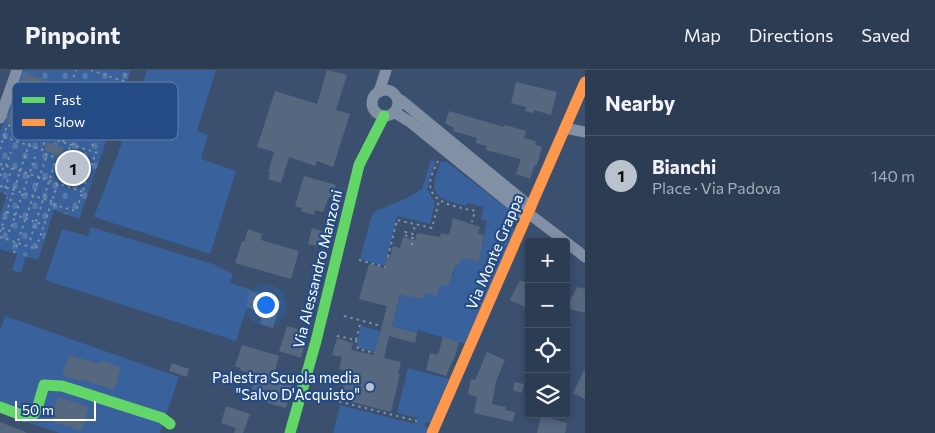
<!DOCTYPE html>
<meta charset="utf-8">
<style>
:root{--surface:#2c3c53;--page:#34435a;--text:#f1f3f6;--muted:#a6adb8;--line:#48566a;--accent:#bac2cd}
body{margin:0;font-family:Commissioner,sans-serif;background:var(--page);color:var(--text)}
.controls{position:absolute;right:15px;bottom:15px;display:grid;overflow:hidden;border-radius:5px;box-shadow:0 2px 8px #0003}
.controls button{width:45px;height:45px;display:grid;place-items:center;padding:0;border:0;border-bottom:1px solid var(--line);background:var(--surface);color:var(--text);font:25px sans-serif}
.scale{position:absolute;left:15px;bottom:12px;width:81px;box-sizing:border-box;padding-left:5px;border:2px solid #fff;border-top:0;font-size:14px;line-height:18px;white-space:nowrap;color:#fff;-webkit-text-stroke:4px #254b85;paint-order:stroke}
.you{position:absolute;left:265px;top:234px;width:18px;height:18px;margin:-12px;border:4px solid #fff;border-radius:50%;background:#1a73e8;box-shadow:0 0 0 8px #1a73e833}
.badge{display:grid;place-items:center;width:32px;height:32px;border-radius:50%;background:var(--accent);color:#111;font-size:16px;font-weight:700}
.pin{position:absolute;translate:-50% -50%;border:2px solid #fff;box-shadow:0 1px 5px #0006}
.list{margin:0;padding:0;list-style:none}
h2{display:flex;justify-content:space-between;align-items:center;height:65px;margin:0;padding:0 20px;font-size:21px}
h2 small{font-size:16px;font-weight:400;color:var(--muted)}
.list li{display:grid;grid-template-columns:32px 1fr auto;gap:15px;align-items:center;box-sizing:border-box;height:80px;padding:0 20px;border-top:1px solid var(--line)}
.list b{display:block;font-size:19px;white-space:nowrap}
.list p{margin:0;font-size:16px;white-space:nowrap;color:var(--muted)}
.list em{font-size:16px;font-style:normal;color:var(--muted)}
.icon{flex:none;width:28px;height:28px;fill:none;stroke:currentColor;stroke-width:2;stroke-linecap:round;stroke-linejoin:round}
.map{position:relative;flex:none;width:585px;height:363px;overflow:hidden}
header{display:flex;align-items:center;gap:30px;box-sizing:border-box;height:70px;padding:0 25px;background:var(--surface);border-bottom:1px solid var(--line)}
header strong{font-size:24px}
nav{display:flex;gap:28px;margin-inline-start:auto;font-size:18px}
main{display:flex}
aside{flex:1;background:var(--surface)}
.map>svg:first-child{display:block}
.green{fill:#39619b}
.cemetery{fill:url(#cemetery-stones)}
.building{fill:#566780}
.lines{fill:none;stroke-linecap:round;stroke-linejoin:round}
.path{stroke:#8190a5;stroke-width:2;stroke-dasharray:2.5 4;stroke-linecap:butt}
.street{stroke:#8190a5;stroke-width:11}
.fast{stroke:#63d668;stroke-width:11}
.slow{stroke:#ff974d;stroke-width:11}
.poi-dot{fill:#bac2cd;stroke:#254b85;stroke-width:2}
.labels{text-anchor:middle;stroke-width:4.5;stroke-linejoin:round;paint-order:stroke}
.street-label{font-size:15px;fill:#fff;stroke:#254b85}
.poi-label{font-size:15px;fill:#fff;stroke:#254b85;text-anchor:end}
.key{fill:#254b85;stroke:#6681aa;stroke-width:1}
.key-label{font-size:14px;fill:#fff}
</style>
<header>
<strong>Pinpoint</strong>
<nav><a>Map</a><a>Directions</a><a>Saved</a></nav>
</header>
<main>
<div class="map">
<svg width="585" height="363" viewBox="0 0 585 363">
<defs>
<pattern id="cemetery-stones" width="16" height="16" patternUnits="userSpaceOnUse" patternTransform="scale(1.25)"><rect width="16" height="16" fill="#39619b"/><path d="M2 7V4a2 2 0 0 1 4 0v3zM10 15v-3a2 2 0 0 1 4 0v3z" fill="#5779aa"/></pattern>
</defs>
<rect width="100%" height="100%" fill="#3b506f"/>
<path class="green" d="M 147,0 L 216,0 L 197,61 L 208,65 L 201,89 L 236,101 L 210,184 L 94,147 L 135,38 Z
M 431,90 L 435,91 L 427,119 L 435,132 L 430,154 L 397,146 L 385,196 L 360,189 L 371,148 L 374,142 L 407,128 L 422,119 Z
M 441,91 L 447,92 L 513,143 L 513,164 L 465,274 L 418,260 L 417,263 L 392,256 L 400,225 L 423,229 L 427,217 L 434,216 L 453,205 L 456,194 L 460,195 L 461,188 L 479,192 L 487,151 L 481,149 L 484,137 L 467,133 L 466,136 C 433,128 428,125 441,91 Z
M 91,157 L 213,194 L 233,204 L 230,213 L 252,220 L 236,271 L 45,210 L 62,159 L 88,166 Z
M 17,184 L 26,186 L 21,203 L 12,200 Z
M 5,246 L 179,307 L 160,363 L 60,363 L 0,343 L 0,261 Z
M 361,256 L 380,261 L 375,282 L 359,278 L 357,274 Z
M 408,298 L 449,309 L 430,353 L 426,352 L 424,356 L 428,358 L 426,363 L 333,363 L 340,335 L 415,354 L 418,348 L 397,343 Z"/>
<path class="cemetery" d="M 21,0 L 131,0 L 79,149 L 54,140 L 38,190 L 0,179 L 0,145 L 7,125 L 0,122 L 0,62 Z"/>
<path class="building" d="M 327,0 L 347,5 L 336,40 L 350,44 L 333,97 L 317,91 L 315,96 L 289,87 L 281,113 L 268,109 L 270,102 L 268,102 L 274,82 L 257,77 L 275,21 L 317,34 Z
M 24,3 L 61,15 L 58,25 L 26,14 L 12,55 L 6,53 Z
M 516,12 L 557,22 L 551,45 L 534,40 L 533,43 L 525,41 L 526,37 L 511,33 Z
M 449,41 L 504,57 L 505,55 L 526,61 L 524,68 L 536,71 L 535,75 L 542,77 L 537,95 L 535,95 L 530,109 L 516,104 L 521,89 L 486,80 L 487,76 L 476,73 L 477,68 L 453,61 L 454,58 L 445,53 Z
M 47,72 L 64,78 L 61,88 L 45,80 Z
M 70,92 L 79,95 L 76,103 L 67,100 Z
M 304,106 L 336,115 L 332,128 L 329,127 L 323,142 L 315,140 L 314,145 L 301,141 L 302,138 L 295,136 Z
M 453,148 L 480,157 L 478,164 L 484,165 L 479,192 L 461,188 L 460,195 L 456,194 L 448,216 L 440,214 L 437,226 L 425,223 L 423,229 L 400,225 L 392,256 L 417,263 L 415,273 L 389,266 L 384,288 L 401,292 L 398,304 L 400,304 L 391,342 L 340,329 L 347,301 L 339,299 L 342,287 L 332,285 L 337,268 L 353,273 L 351,280 L 374,285 L 387,236 L 359,229 L 369,194 L 384,198 L 387,187 L 390,187 L 393,176 L 400,178 L 403,167 L 415,170 L 417,163 L 440,167 L 441,163 L 449,165 Z
M 312,158 L 332,164 L 328,179 L 308,174 Z
M 248,159 L 262,164 L 261,170 L 299,181 L 291,209 L 235,193 L 242,171 L 244,172 Z
M 520,210 L 529,215 L 529,239 L 510,230 Z
M 577,217 L 585,219 L 585,243 L 566,238 Z
M 250,221 L 281,231 L 273,258 L 260,254 L 263,242 L 246,237 Z
M 287,256 L 308,262 L 301,288 L 279,281 Z
M 443,267 L 459,272 L 455,286 L 446,306 L 426,300 L 430,283 L 438,285 Z
M 242,275 L 279,286 L 272,310 L 292,315 L 286,338 L 249,328 L 256,306 L 240,300 L 240,298 L 235,296 Z
M 487,282 L 505,290 L 496,311 L 492,334 L 506,337 L 505,340 L 515,342 L 513,352 L 474,343 L 477,327 L 468,324 L 471,309 L 475,310 Z
M 69,285 L 100,294 L 102,291 L 121,297 L 114,320 L 81,309 L 80,311 L 62,305 Z
M 172,293 L 189,299 L 187,307 L 169,301 Z
M 585,299 L 585,329 L 573,323 Z
M 515,312 L 524,314 L 522,323 L 513,320 Z
M 58,327 L 89,337 L 82,361 L 50,351 Z
M 226,336 L 250,344 L 243,363 L 234,363 L 236,358 L 221,353 Z
M 541,346 L 567,353 L 565,363 L 537,363 Z
M 0,352 L 26,362 L 26,363 L 0,363 Z"/>
<g class="lines">
<path class="path" d="M 91,0 L 123,11 L 127,0
M 24,15 L 66,30
M 26,28 L 43,33
M 66,31 L 103,43 L 91,80
M 23,37 L 40,42
M 19,45 L 37,51
M 83,47 L 100,52
M 80,56 L 97,61
M 15,57 L 29,17
M 77,65 L 94,70
M 46,66 L 42,80 L 47,85 L 65,90
M 4,67 L 42,80
M 53,69 L 76,0
M 63,72 L 76,34
M 73,75 L 86,38
M 0,79 L 7,55 L 98,83
M 438,91 C 435,98 430,107 430,114 C 431,135 460,137 475,141 L 472,152
M 0,94 L 83,122
M 6,96 L 11,82
M 0,106 L 4,95
M 0,116 L 51,131 L 51,134 L 76,141 L 96,82
M 5,118 L 12,98
M 7,142 L 44,155
M 2,158 L 10,161 L 36,84
M 0,162 L 46,23
M 0,167 L 36,179 L 71,74
M 30,170 L 56,90
M 412,175 L 413,168 L 404,165 L 405,162 L 413,164 L 415,155
M 14,183 L 47,85
M 388,187 L 397,150 L 432,158 L 439,131
M 359,190 L 385,197
M 344,246 L 381,256
M 337,266 L 356,270 L 361,251
M 356,270 L 358,279 L 375,283
M 333,330 L 417,351"/>
<path class="street" d="M372 33a13 13 0 1 1 26 0a13 13 0 1 1-26 0Z
M 379,22 L 386,0
M 397,28 L 402,31 L 531,137
M 394,42 L 410,52 L 527,147
M 0,48 L 17,0
M 565,58 L 585,62
M 528,143 L 566,172
M 566,172 L 585,187"/>
<path class="fast" d="M 0,337 L 24,346 L 33,345 L 37,339 L 44,315 L 62,316 L 162,348 L 170,354
M 290,363 L 316,271 L 359,95 L 384,46"/>
<path class="slow" d="M 432,363 L 585,12"/>
</g>
<circle class="poi-dot" cx="370" cy="317" r="5"/>
<g class="labels">
<g class="street-label">
<text transform="translate(495 182) rotate(-67)" y="5">Via Monte Grappa</text>
<text transform="translate(318 199) rotate(-76)" y="5">Via Alessandro Manzoni</text>
</g>
<g class="poi-label">
<text x="360" y="313">Palestra Scuola media<tspan x="360" dy="17">"Salvo D'Acquisto"</tspan></text>
</g>
</g>
<rect x="12" y="12" width="166" height="58" rx="8" class="key"/>
<rect x="22" y="27" width="23" height="6" fill="#63d668"/>
<rect x="22" y="49" width="23" height="7" fill="#ff974d"/>
<g class="key-label">
<text x="54" y="35">Fast</text>
<text x="54" y="57">Slow</text>
</g>
</svg>
<div class="controls">
<button>+</button>
<button>−</button>
<button><svg class="icon" aria-label="locate" viewBox="0 0 24 24"><circle cx="12" cy="12" r="6"/><path d="M12 2v4M12 18v4M2 12h4M18 12h4"/></svg></button>
<button><svg class="icon" aria-label="layers" viewBox="0 0 24 24"><path d="M12 4l9 5-9 5-9-5zM3 14l9 5 9-5"/></svg></button>
</div>
<div class="scale">50 m</div>
<div class="you"></div>
<div class="pin badge" style="left:73px;top:98px">1</div>
</div>
<aside>
<h2>Nearby<small></small></h2>
<ul class="list">
<li><span class="badge">1</span><div><b>Bianchi</b><p>Place · Via Padova</p></div><em>140 m</em></li>
</ul>
</aside>
</main>
